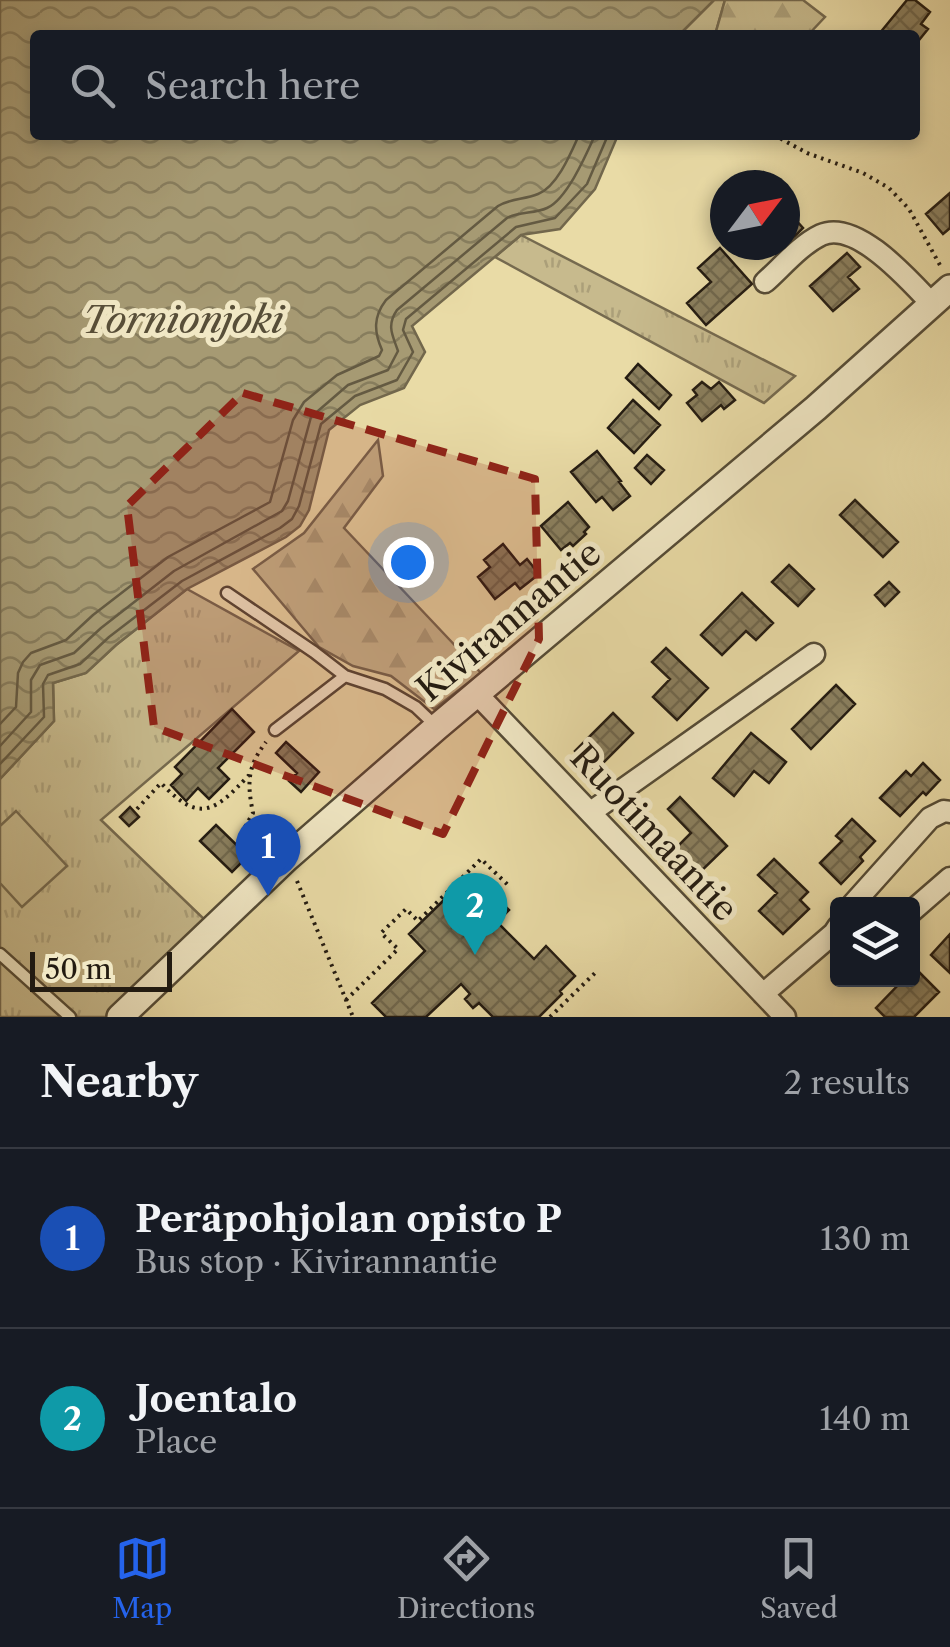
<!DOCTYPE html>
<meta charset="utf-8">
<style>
:root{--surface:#171b24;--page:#242831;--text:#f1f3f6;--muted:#9ea1a6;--line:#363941;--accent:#2563eb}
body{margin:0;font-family:"Libre Caslon Text",serif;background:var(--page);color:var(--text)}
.controls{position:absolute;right:30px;bottom:30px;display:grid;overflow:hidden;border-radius:10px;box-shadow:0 5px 15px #0003}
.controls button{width:90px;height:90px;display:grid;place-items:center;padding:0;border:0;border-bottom:2px solid var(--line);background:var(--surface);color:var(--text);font:50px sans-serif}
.compass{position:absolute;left:710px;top:170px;width:90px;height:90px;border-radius:50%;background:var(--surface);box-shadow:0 5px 15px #0003;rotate:58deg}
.scale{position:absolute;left:30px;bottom:25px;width:142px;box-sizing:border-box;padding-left:10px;border:5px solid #231b11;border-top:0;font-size:28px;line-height:35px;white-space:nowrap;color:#231b11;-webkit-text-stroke:8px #f1e8c5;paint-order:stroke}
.you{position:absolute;left:408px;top:562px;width:35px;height:35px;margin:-25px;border:8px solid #fff;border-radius:50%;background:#1a73e8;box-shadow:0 0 0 15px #1a73e833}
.badge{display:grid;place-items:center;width:65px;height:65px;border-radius:50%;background:var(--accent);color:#fff;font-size:32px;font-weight:700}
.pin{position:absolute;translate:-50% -82px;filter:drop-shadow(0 2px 5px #0008)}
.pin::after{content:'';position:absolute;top:52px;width:35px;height:30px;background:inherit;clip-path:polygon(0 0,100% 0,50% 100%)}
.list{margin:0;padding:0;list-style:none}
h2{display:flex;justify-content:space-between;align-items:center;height:130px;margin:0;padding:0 40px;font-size:42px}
h2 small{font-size:32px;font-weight:400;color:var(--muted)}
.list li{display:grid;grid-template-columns:65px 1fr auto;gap:30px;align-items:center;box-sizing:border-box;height:180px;padding:0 40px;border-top:2px solid var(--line)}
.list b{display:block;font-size:38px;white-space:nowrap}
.list p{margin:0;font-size:32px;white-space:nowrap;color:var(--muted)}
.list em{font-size:32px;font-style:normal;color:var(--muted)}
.icon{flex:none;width:55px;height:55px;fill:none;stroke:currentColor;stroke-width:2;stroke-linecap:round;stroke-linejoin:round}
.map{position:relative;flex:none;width:950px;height:1017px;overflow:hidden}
.search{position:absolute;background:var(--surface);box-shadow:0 5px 15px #0003;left:30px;right:30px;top:30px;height:110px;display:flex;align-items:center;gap:25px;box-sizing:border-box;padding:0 35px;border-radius:10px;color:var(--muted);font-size:38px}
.sheet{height:490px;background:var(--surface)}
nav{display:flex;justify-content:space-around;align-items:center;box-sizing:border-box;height:140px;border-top:2px solid var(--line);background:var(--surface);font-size:28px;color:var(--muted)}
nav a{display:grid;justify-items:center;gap:5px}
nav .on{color:var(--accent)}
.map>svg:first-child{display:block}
.grass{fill:url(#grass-tufts);stroke:#756a4f;stroke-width:2.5}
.forest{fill:url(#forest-firs);stroke:#756a4f;stroke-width:2.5}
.pitch{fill:#c7ba8d;stroke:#756a4f;stroke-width:2.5}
.water{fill:url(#water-waves);stroke:#72674c;stroke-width:2.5}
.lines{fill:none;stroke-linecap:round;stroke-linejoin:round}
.shore{stroke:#645a42;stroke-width:2.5}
.building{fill:url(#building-cross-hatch);stroke:#231b11;stroke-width:2.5}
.service-casing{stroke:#544b36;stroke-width:15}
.minor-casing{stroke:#544b36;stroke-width:25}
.tertiary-casing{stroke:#544b36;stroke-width:30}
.path{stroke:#231b11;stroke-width:4;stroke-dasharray:2.5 5;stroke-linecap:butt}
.service{stroke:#f1e8c5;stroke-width:10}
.minor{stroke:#f1e8c5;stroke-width:20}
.tertiary{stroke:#f1e8c5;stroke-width:25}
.marked{fill:#8f2418;fill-opacity:0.2;stroke:#8f2418;stroke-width:8;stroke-dasharray:20 12;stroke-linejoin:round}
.labels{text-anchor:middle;stroke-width:10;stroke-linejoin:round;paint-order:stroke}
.street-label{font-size:35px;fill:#231b11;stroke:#f1e8c5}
.water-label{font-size:38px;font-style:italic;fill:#574e38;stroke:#f1e8c5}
</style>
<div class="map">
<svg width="950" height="1017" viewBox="0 0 950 1017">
<defs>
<pattern id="grass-tufts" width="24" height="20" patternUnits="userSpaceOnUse" patternTransform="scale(2.5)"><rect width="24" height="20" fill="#c7ba8d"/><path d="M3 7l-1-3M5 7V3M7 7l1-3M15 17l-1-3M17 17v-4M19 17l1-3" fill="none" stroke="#ab9f79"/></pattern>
<pattern id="forest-firs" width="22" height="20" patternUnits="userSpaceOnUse" patternTransform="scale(2.5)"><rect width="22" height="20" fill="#c7ba8d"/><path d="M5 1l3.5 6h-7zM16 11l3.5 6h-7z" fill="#ab9f79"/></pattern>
<pattern id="water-waves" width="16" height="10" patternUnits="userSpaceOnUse" patternTransform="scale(2.5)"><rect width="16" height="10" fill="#a69a73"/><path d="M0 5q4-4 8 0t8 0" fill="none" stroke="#877d5d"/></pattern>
<pattern id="building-cross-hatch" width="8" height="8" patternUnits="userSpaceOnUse" patternTransform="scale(2.5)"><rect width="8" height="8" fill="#8a7f5e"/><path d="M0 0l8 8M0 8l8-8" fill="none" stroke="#70674c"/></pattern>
</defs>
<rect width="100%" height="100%" fill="#e9dba6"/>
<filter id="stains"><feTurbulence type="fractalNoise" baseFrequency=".002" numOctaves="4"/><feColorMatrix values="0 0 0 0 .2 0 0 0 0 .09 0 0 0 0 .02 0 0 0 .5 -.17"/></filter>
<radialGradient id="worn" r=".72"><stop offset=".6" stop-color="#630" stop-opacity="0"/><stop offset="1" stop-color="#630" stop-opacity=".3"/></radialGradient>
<path class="grass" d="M 714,0 L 725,0 L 715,35 L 679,35 Z
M 521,235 L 795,376 L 764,403 L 495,257 Z
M 187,589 L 299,651 L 101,820 L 204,919 L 107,1017 L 0,1017 L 0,779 L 54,721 L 53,683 L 86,673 L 116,645 Z"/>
<path class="forest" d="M 725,0 L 803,0 L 825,17 L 808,35 L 715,35 Z
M 378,440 L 383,476 L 344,528 L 481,673 L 434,709 L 391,676 L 353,666 L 319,647 L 253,569 L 304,533 Z"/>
<path class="pitch" d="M 16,811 L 67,866 L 22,907 L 0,883 L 0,826 Z"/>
<path class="water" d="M 0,0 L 714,0 L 679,35 L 35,35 L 35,135 L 618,135 L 595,189 L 560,229 L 521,235 L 412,326 L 425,352 L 404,388 L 360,405 L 329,430 L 309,510 L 300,526 L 286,537 L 187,589 L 116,645 L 86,673 L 53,683 L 54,721 L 0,779 Z"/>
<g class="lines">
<path class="shore" d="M 0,724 L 16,707 L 18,673 L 23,662 L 31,653 L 66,640 L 93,615 L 168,557 L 270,502 L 293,420 L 304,402 L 337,375 L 379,356 L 382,350 C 374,332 373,317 386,300 L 498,206 C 511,198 524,200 538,194 C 557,187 571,153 579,135
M 0,746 L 31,712 L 31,680 L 40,665 L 74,653 L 101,628 L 174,571 L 282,511 L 288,501 L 311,417 L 348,385 L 388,370 L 398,351 C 393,336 386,326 397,310 L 507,218 C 520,211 534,214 547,208 C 567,199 586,155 595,135
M 0,764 L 44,717 L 43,684 L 48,675 L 80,664 L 109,637 L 182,581 L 280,528 L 292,519 L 299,506 L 321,424 L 355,396 L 397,380 L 413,352 L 403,330 L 406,319 L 516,227 L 555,218 L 587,184 L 608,135"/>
</g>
<path class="building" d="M 907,0 L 915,0 L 930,12 L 921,24 L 928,29 L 915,45 L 915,35 L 879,34 Z
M 950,193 L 950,228 L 943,234 L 926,214 Z
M 785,208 L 803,228 L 791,240 L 786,235 L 785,236 Z
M 743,245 L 775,245 L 768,251 L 764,247 L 754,257 Z
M 720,248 L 752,284 L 706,325 L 687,303 L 711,282 L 698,268 Z
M 847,253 L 860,267 L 848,277 L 859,289 L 833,311 L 810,286 Z
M 638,364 L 671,395 L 659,409 L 626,378 Z
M 702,382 L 711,389 L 719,382 L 735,400 L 724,409 L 721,405 L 702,421 L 687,403 L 697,395 L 693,390 Z
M 633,400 L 660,425 L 634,453 L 608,428 Z
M 597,451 L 621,481 L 619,482 L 630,496 L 613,510 L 602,497 L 596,502 L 571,472 Z
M 647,455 L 664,470 L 651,484 L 635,468 Z
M 855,500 L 898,542 L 883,557 L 840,515 Z
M 568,502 L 589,527 L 584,532 L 586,534 L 573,546 L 570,543 L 561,550 L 541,526 Z
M 503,544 L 520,565 L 527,559 L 539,574 L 520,589 L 515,583 L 495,599 L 478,577 L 490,567 L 484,560 Z
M 789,565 L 814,589 L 798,606 L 772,582 Z
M 889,582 L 899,592 L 885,606 L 875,595 Z
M 742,593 L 773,623 L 756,640 L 746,631 L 722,655 L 701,635 Z
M 666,648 L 708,688 L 677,720 L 653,697 L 670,679 L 652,662 Z
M 836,685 L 855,704 L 811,749 L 792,729 Z
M 232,709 L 254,732 L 218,768 L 229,779 L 209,799 L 198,788 L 186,801 L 171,785 L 182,774 L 175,767 Z
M 613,713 L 633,733 L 595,771 L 575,751 Z
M 751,733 L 786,762 L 769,783 L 754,771 L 734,796 L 713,778 Z
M 286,742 L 319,772 L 301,792 L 289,781 L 297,773 L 276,753 Z
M 923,763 L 940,780 L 926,795 L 923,792 L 900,816 L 880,798 L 906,771 L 911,776 Z
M 680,797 L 727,846 L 691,881 L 668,856 L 691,833 L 668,809 Z
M 130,807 L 139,817 L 129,826 L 120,817 Z
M 852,819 L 875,841 L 860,857 L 863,861 L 841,884 L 820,863 L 842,841 L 836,836 Z
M 216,825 L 248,856 L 232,872 L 200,841 Z
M 774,859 L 808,892 L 800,900 L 809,909 L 783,934 L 759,911 L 777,893 L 758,875 Z
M 488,889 L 494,894 L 484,903 L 494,913 L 503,904 L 509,910 L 497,922 L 534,959 L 546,946 L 575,976 L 560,991 L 562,994 L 539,1017 L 493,1017 L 479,1003 L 473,1008 L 465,999 L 470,994 L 461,984 L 426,1017 L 386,1017 L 372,1003 L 425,951 L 409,934 L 445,899 L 448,903 L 452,899 L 458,899 L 462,903 L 462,909 L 458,912 L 461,916 Z
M 950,934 L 950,973 L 931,955 Z
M 915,968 L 939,992 L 914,1017 L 885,1017 L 876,1008 L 904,979 L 912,979 L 912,971 Z"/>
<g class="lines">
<g class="service-casing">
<path id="service" d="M 227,593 L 314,652 L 345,676 L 385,689 L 416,707 L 436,726
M 275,730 L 345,676
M 0,954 L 70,1017"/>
</g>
<g class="minor-casing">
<path id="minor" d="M 765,282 C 782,267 800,245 821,235 C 856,219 909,280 931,303
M 477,694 L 785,1017
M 591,812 L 814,654
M 853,904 L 930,818 L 944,811 L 950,812
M 912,911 L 950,878
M 763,994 L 834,933 L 838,927"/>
</g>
<g class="tertiary-casing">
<path id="tertiary" d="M 120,1017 L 287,858 L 437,727 L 816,408 L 950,288"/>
</g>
<path class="path" d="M 774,135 L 807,153 L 863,173 L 889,188 L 909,209 L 941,267
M 137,809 L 161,783 C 199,823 214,813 249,775
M 245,827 L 253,813 C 247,783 247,767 266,742
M 297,881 L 353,1017
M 346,1000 L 398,949 L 381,933 L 406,909 L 418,921 L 481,859 L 508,885
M 550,1017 L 595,973"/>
<use href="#service" class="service"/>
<use href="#minor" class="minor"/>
<use href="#tertiary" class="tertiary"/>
</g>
<path class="marked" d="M 243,393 L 535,479 L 539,639 L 443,834 L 154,727 L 127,506 Z"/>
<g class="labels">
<g class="street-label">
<text transform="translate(509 621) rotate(-40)" y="12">Kivirannantie</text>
<text transform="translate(654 833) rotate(47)" y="12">Ruotimaantie</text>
</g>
<g class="water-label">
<text x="183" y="333">Tornionjoki</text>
</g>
</g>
<rect width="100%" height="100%" filter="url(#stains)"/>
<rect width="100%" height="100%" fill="url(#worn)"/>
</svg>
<div class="controls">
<button><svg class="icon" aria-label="layers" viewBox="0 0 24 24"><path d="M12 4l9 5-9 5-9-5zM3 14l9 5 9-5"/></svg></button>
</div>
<svg class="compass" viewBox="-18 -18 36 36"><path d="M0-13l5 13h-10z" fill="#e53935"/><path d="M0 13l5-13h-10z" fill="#9ea1a6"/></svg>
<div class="scale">50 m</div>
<div class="you"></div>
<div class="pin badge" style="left:268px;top:896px;background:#1a4fb4">1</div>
<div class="pin badge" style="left:475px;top:955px;background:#0f9aa8">2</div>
<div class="search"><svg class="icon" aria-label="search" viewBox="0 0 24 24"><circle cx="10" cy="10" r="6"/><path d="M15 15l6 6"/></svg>Search here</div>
</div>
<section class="sheet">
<h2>Nearby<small>2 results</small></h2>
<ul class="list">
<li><span class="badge" style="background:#1a4fb4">1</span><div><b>Peräpohjolan opisto P</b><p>Bus stop · Kivirannantie</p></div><em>130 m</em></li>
<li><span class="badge" style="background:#0f9aa8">2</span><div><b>Joentalo</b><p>Place</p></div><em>140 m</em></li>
</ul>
</section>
<nav>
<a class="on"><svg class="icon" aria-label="map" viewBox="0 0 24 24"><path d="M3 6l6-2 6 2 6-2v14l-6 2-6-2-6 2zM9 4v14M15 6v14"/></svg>Map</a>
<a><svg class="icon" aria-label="directions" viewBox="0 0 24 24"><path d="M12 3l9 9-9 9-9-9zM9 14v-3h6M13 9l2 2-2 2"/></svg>Directions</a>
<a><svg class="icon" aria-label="saved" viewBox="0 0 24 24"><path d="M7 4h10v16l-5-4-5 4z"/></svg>Saved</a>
</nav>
